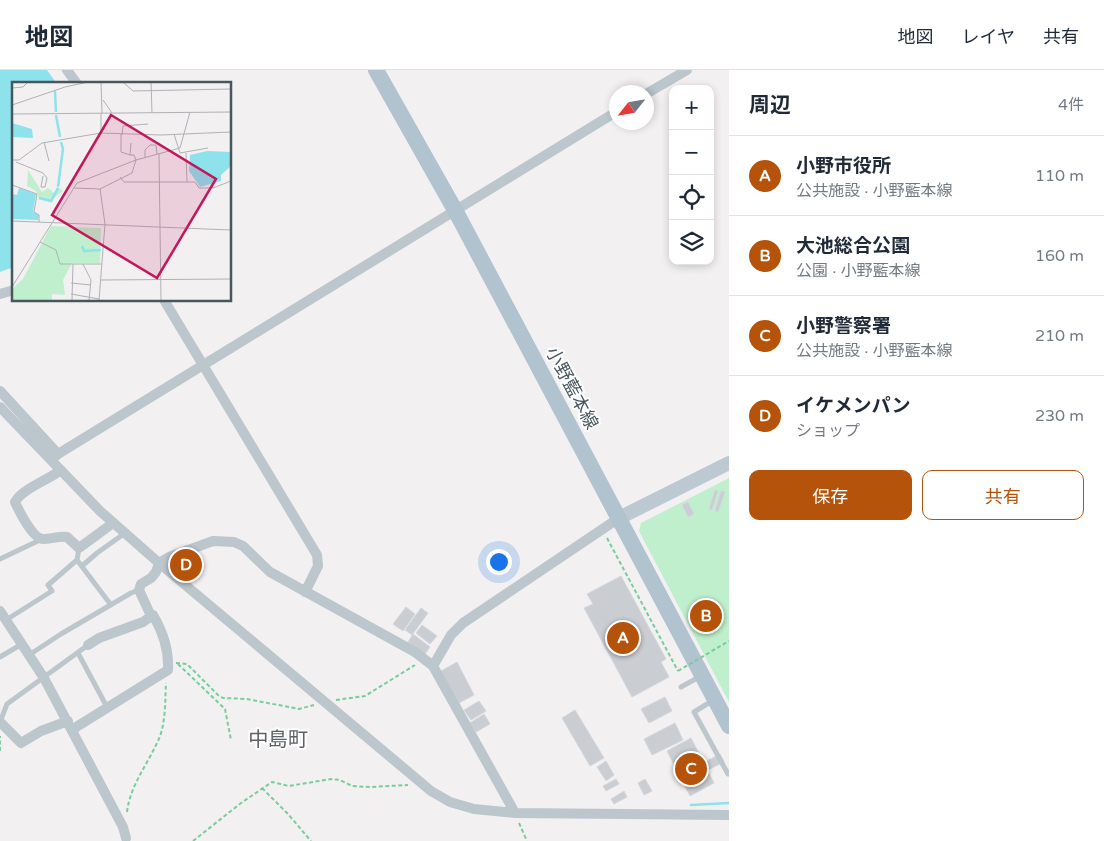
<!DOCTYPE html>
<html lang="ja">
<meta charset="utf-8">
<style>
:root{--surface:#fff;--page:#f6f6f7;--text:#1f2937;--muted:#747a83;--line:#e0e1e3;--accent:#b45309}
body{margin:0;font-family:"Varela Round","Noto Sans JP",sans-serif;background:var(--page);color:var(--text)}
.controls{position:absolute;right:15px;top:15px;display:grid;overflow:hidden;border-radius:10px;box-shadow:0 2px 8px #0003}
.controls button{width:45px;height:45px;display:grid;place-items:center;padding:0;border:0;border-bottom:1px solid var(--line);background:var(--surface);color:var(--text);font:25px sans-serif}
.compass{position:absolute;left:609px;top:15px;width:45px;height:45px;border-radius:50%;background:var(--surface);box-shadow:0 2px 8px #0003;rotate:239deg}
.you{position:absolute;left:498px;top:491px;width:18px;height:18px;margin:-12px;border:4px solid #fff;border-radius:50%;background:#1a73e8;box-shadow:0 0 0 8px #1a73e833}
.badge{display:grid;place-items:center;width:32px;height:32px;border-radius:50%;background:var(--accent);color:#fff;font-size:16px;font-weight:700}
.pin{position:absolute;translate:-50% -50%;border:2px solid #fff;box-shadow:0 1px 5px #0006}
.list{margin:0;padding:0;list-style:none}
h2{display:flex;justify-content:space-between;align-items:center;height:65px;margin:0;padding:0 20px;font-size:21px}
h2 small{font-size:16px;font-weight:400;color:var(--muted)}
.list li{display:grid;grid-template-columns:32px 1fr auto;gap:15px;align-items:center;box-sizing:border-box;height:80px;padding:0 20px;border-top:1px solid var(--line)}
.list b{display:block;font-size:19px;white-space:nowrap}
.list p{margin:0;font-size:16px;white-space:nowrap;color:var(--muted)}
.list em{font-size:16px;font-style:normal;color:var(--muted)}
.actions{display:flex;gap:10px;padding:15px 20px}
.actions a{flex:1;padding:11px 0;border:1px solid var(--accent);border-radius:10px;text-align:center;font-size:18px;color:var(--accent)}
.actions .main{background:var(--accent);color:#fff}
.icon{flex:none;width:28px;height:28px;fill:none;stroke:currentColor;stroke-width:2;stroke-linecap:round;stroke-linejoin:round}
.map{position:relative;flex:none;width:729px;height:771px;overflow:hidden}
header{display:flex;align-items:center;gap:30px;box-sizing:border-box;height:70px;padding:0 25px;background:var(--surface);border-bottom:1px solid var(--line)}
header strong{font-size:24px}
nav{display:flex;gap:28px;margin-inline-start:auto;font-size:18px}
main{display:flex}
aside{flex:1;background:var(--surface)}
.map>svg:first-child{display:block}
.green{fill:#c0efcd}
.water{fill:#8de2ec}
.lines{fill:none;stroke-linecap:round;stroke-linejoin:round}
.stream{stroke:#8de2ec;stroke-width:2.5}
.building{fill:#caced3;stroke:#d4d7dc}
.path{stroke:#78cd9b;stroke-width:2;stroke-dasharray:4 2.5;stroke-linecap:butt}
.lane{stroke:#bcc6cd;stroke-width:5}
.street{stroke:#bcc6cd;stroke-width:10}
.secondary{stroke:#bcc9d2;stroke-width:14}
.primary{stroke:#b0c3cf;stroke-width:16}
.path-bridge{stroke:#78cd9b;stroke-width:2;stroke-dasharray:4 2.5;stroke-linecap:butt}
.labels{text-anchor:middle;stroke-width:4;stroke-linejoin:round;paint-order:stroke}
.street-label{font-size:18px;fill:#48565e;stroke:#fff}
.quarter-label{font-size:20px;fill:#5d6165;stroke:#fff}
.inset-river{fill:none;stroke:#8de2ec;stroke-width:2.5}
.inset-road{fill:none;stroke:#afb2b6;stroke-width:1}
.view{fill:#c2185b;fill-opacity:0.15;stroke:#c2185b;stroke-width:2.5}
.inset-edge{fill:none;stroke:#48565e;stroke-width:2.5}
</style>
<header>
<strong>地図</strong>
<nav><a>地図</a><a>レイヤ</a><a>共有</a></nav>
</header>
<main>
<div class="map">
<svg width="729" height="771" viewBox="0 0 729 771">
<rect width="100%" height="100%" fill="#f3f0f1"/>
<path class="green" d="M 729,408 L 729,632 L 639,461 L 641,453 Z"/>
<path class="water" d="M 0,0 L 47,0 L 57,14 L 14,14 L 14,197 L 0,202 Z"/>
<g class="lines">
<path class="stream" d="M 691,735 L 729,733"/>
</g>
<path class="building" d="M 715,420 L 718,421 L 712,440 L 709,439 Z
M 721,421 L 725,422 L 718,442 L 715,441 Z
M 688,432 L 694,444 L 688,447 L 682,435 Z
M 621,506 L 666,589 L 661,592 L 669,607 L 632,627 L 584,538 L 593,534 L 587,524 Z
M 406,537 L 415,544 L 403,561 L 393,554 Z
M 421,538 L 428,543 L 412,565 L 405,560 Z
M 422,555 L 437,566 L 430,574 L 416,563 Z
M 413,564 L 430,577 L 425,584 L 408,572 Z
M 457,592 L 474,625 L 459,633 L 441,601 Z
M 665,627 L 672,641 L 649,653 L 641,639 Z
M 479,631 L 486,641 L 471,650 L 464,640 Z
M 575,640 L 604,688 L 590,696 L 562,648 Z
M 484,644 L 490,654 L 476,662 L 470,653 Z
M 675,653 L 683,670 L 652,685 L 644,669 Z
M 691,668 L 714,713 L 690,726 L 667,681 Z
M 720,684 L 724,692 L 708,700 L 703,693 Z
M 606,691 L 614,705 L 606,711 L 597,697 Z
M 616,709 L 619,714 L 606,721 L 603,716 Z
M 645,709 L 652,721 L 644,725 L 638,713 Z
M 624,721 L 627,727 L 614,734 L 611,729 Z"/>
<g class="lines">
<path class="path" d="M 607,468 L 678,601
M 176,593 L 187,594 L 218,625 L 223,628 L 247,629 L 299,639 L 314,635
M 178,594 L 225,639 L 231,670
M 336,630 L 365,626 L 415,595
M 0,681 L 0,666
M 262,718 L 288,744 L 311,771
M 127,742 C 130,716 147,695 158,671 C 166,654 165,631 166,613
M 519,753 L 527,771
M 193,771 L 241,733 L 272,712 L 289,716 L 331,709 L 340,710 L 352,716 L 370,717 L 408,715"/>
<path class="lane" d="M 79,478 L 77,490 L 111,535
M 0,489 L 40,470
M 82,496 L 97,483 L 125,463
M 6,550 L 52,521 L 48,515 L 77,490
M 78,583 L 107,637
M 29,585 L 61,564 L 131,523 L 139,520
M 0,587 L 22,574
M 681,617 L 699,607
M 712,631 L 694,642 L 728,704 L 729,704
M 0,652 L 7,634 L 88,575"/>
<path class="street" d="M 67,0 L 77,14
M 646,24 L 687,0
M 0,224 L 14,220
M 164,230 L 317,485 L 318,496 L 305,522
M 0,321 L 58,384
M 0,337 L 100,441 L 159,493 L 431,721 L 450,732 L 474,739 L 515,743 L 729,745
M 51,390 L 58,384 L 616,42
M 61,400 C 48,410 22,419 15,432 C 19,441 33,469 43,469 C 51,469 59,466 67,467 L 79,478 L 113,453
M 0,541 L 44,608 L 123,757 L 126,768
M 151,546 L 139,520 L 141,514 L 151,508 L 156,502 L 159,493 L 169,487 L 213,471 L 234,472 L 243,476 L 270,502 L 415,582 L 433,596 L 515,743
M 433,596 L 451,565 L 463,553 L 619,448
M 0,652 L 21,673 L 41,661 L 68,651
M 73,659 L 168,600 C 169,581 163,562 153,545 L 143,552 L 99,568 L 88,575"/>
<path class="secondary" d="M 619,448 L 729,393"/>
<path class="primary" d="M 376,0 L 455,140 L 729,656"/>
<path class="path-bridge" d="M 678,601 L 729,571"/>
</g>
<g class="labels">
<g class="street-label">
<text transform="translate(572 318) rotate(62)" y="6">小野藍本線</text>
</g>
<g class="quarter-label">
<text x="278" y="676">中島町</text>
</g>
</g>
<g transform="translate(12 12)">
<rect width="219" height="219" fill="#f3f0f1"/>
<path d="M 16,88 L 30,110 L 36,106 L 42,111 L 47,106 L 51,109 L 39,118 L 27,116 L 24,109 L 15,104 ZM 39,144 L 89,146 L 88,181 L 60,181 L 51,198 L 53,213 L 40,212 L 40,218 L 0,218 L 0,207 L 11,197 Z" fill="#c0efcd"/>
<path d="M 0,41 L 20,47 L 21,56 L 0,55 ZM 195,69 L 219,70 L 219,84 L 209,93 L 209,99 L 188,105 L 177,89 L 178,73 ZM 7,106 L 24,112 L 21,130 L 27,133 L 26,138 L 0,137 L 0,112 L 5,113 Z" fill="#8de2ec"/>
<path class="inset-river" d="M 43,9 L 44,30M 44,33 L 48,55M 46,105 L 51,67 L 49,60M 27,116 L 39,119 L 46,106M 70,164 L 72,169 L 89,168"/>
<path class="inset-road" d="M 89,0 L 90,31M 111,0 L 121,9 L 219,7M 139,0 L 140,31M 0,6 L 11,5 L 16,0M 91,18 L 100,31M 0,23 L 53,5 L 76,0M 0,32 L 219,30M 89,51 L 149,53 L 219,50M 109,52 L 109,70 L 118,73 L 119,61M 162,52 L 168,71 L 196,66M 110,53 L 111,44 L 136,42M 32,60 L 37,79M 174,71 L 175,100M 147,72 L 149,218M 133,75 L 133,68 L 138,63 L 144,63 L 145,72M 0,78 L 7,78 L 30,61 L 89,51 L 89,31M 4,80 L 31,91 L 35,96 L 33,105M 31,94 L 29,105 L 33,105M 108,95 L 112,100 L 183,100 L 187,106 L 201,106 L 219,99M 0,103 L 25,112 L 22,130 L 27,133 L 27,140M 62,106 L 88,107 L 120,91 L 124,78 L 122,73 L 118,73M 0,139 L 219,148M 28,160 L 44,168 L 48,182 L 90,182M 71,182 L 79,198 L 77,218M 89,198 L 219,197M 59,201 L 79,203M 0,205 L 65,101 L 124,78 L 168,66 L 178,30M 59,212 L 87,217M 60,218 L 61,182M 87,218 L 93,142 L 88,107"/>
<path class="view" d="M 99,33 L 204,97 L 145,196 L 40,133 Z"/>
<rect width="219" height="219" class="inset-edge"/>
</g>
</svg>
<div class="controls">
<button>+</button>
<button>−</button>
<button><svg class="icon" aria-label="locate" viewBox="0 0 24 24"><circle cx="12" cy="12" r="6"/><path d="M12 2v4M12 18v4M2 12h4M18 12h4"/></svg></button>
<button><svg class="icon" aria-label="layers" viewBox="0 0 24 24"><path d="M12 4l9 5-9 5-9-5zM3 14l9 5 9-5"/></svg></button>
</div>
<svg class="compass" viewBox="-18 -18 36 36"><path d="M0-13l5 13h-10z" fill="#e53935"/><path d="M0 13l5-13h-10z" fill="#747a83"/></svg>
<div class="you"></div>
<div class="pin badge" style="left:623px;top:568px">A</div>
<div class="pin badge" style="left:706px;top:546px">B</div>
<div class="pin badge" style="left:691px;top:699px">C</div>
<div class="pin badge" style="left:186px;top:495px">D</div>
</div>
<aside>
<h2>周辺<small>4件</small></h2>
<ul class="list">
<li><span class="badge">A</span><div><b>小野市役所</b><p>公共施設 · 小野藍本線</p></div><em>110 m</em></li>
<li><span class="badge">B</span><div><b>大池総合公園</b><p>公園 · 小野藍本線</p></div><em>160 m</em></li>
<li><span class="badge">C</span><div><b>小野警察署</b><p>公共施設 · 小野藍本線</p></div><em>210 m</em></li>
<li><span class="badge">D</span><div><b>イケメンパン</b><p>ショップ</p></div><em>230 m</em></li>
</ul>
<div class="actions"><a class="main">保存</a><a>共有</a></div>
</aside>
</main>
